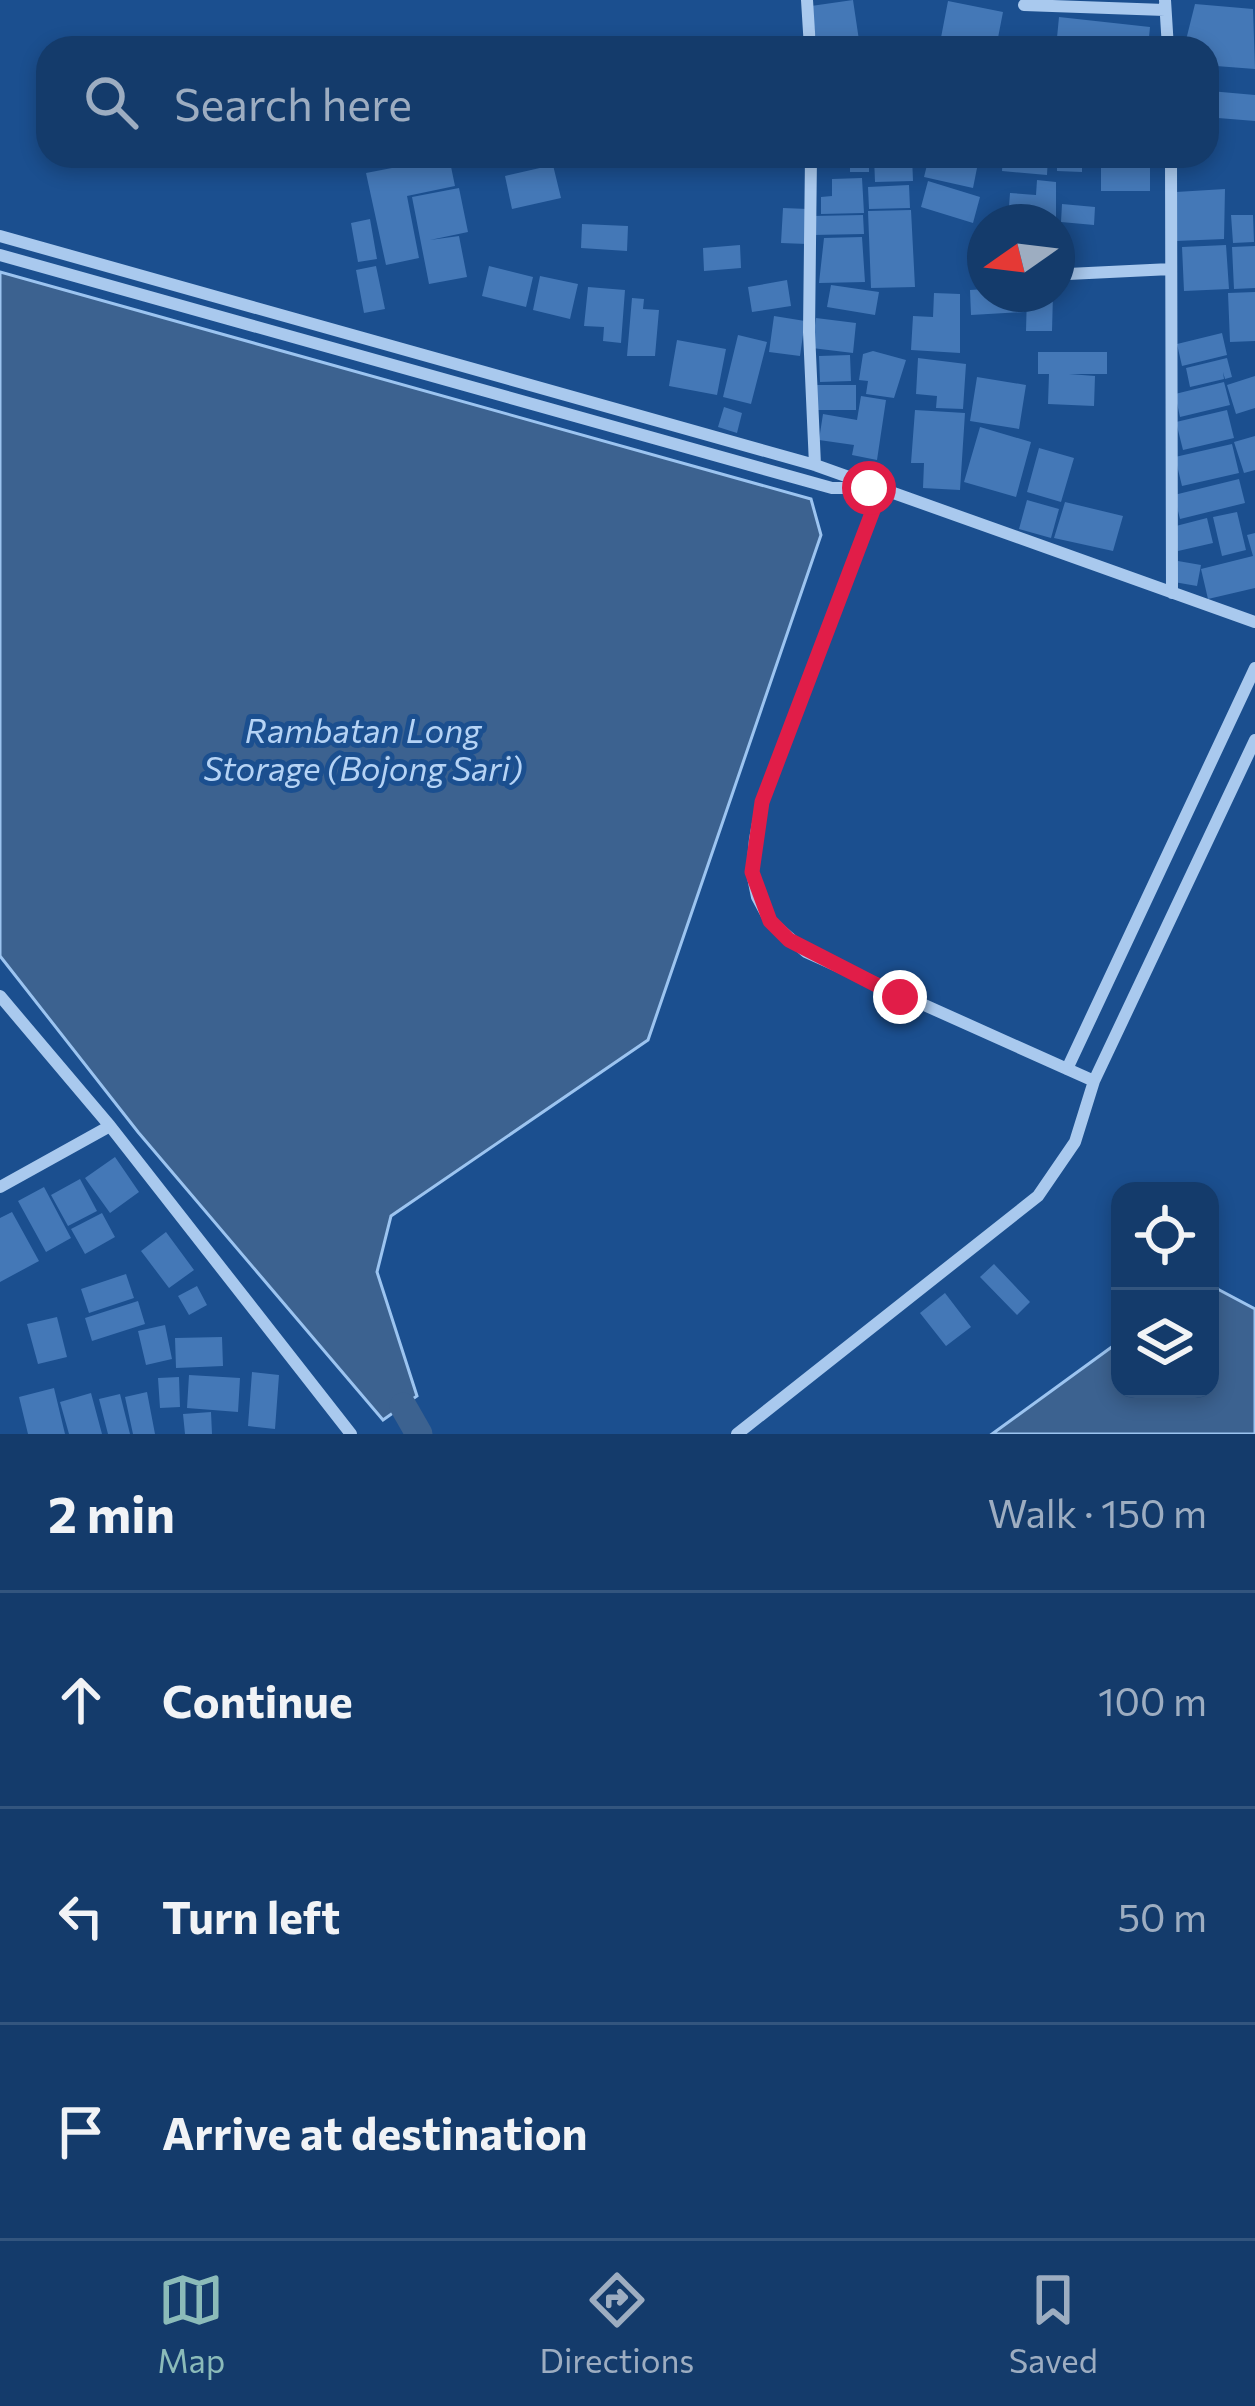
<!DOCTYPE html>
<meta charset="utf-8">
<style>
:root{--surface:#143b6b;--page:#214673;--text:#f1f3f6;--muted:#9dadc1;--line:#33557e;--accent:#8bbbb9}
body{margin:0;font-family:Commissioner,sans-serif;background:var(--page);color:var(--text)}
.controls{position:absolute;right:36px;bottom:36px;display:grid;overflow:hidden;border-radius:24px;box-shadow:0 6px 18px #0003}
.controls button{width:108px;height:108px;display:grid;place-items:center;padding:0;border:0;border-bottom:3px solid var(--line);background:var(--surface);color:var(--text);font:60px sans-serif}
.compass{position:absolute;left:967px;top:204px;width:108px;height:108px;border-radius:50%;background:var(--surface);box-shadow:0 6px 18px #0003;rotate:256deg}
.stop{position:absolute;width:36px;height:36px;margin:-27px;border:9px solid #e11d48;border-radius:50%;background:#fff}
.stop.end{background:#e11d48;border-color:#fff;box-shadow:0 3px 12px #0008}
.list{margin:0;padding:0;list-style:none}
h2{display:flex;justify-content:space-between;align-items:center;height:156px;margin:0;padding:0 48px;font-size:51px}
h2 small{font-size:39px;font-weight:400;color:var(--muted)}
.list li{display:grid;grid-template-columns:78px 1fr auto;gap:36px;align-items:center;box-sizing:border-box;height:216px;padding:0 48px;border-top:3px solid var(--line)}
.list b{display:block;font-size:45px;white-space:nowrap}
.list em{font-size:39px;font-style:normal;color:var(--muted)}
.icon{flex:none;width:66px;height:66px;fill:none;stroke:currentColor;stroke-width:2;stroke-linecap:round;stroke-linejoin:round}
.map{position:relative;flex:none;width:1255px;height:1434px;overflow:hidden}
.search{position:absolute;background:var(--surface);box-shadow:0 6px 18px #0003;left:36px;right:36px;top:36px;height:132px;display:flex;align-items:center;gap:30px;box-sizing:border-box;padding:0 42px;border-radius:36px;color:var(--muted);font-size:45px}
.sheet{height:804px;background:var(--surface)}
nav{display:flex;justify-content:space-around;align-items:center;box-sizing:border-box;height:168px;border-top:3px solid var(--line);background:var(--surface);font-size:33px;color:var(--muted)}
nav a{display:grid;justify-items:center;gap:6px}
nav .on{color:var(--accent)}
.map>svg:first-child{display:block}
.water{fill:#3c6290;stroke:#9cc4f0;stroke-width:3}
.lines{fill:none;stroke-linecap:round;stroke-linejoin:round}
.canal{stroke:#3c6290;stroke-width:27}
.building{fill:#4478b7}
.street{stroke:#a9c9ee;stroke-width:12}
.route{stroke:#e11d48;stroke-width:15}
.labels{text-anchor:middle;stroke-width:10;stroke-linejoin:round;paint-order:stroke}
.water-label{font-size:33px;font-style:italic;fill:#b5d3f5;stroke:#1b4f8f}
</style>
<div class="map">
<svg width="1255" height="1434" viewBox="0 0 1255 1434">
<rect width="100%" height="100%" fill="#1b4f8f"/>
<path class="water" d="M 0,272 L 811,499 L 821,535 L 648,1040 L 391,1216 L 377,1272 L 417,1396 L 383,1420 L 138,1132 L 0,956 Z
M 1210,1285 L 1255,1309 L 1255,1434 L 992,1434 L 1120,1341 L 1120,1389 L 1210,1389 Z"/>
<g class="lines">
<path class="canal" d="M 403,1406 L 419,1434"/>
</g>
<path class="building" d="M 853,0 L 860,47 L 817,48 L 811,6 Z
M 948,1 L 1003,12 L 996,48 L 939,48 Z
M 1195,4 L 1253,9 L 1255,69 L 1216,66 L 1214,88 L 1207,87 L 1207,48 L 1184,48 Z
M 1059,17 L 1150,27 L 1148,48 L 1056,48 Z
M 1210,91 L 1255,95 L 1255,121 L 1218,118 L 1215,148 L 1207,148 Z
M 826,156 L 869,156 L 869,172 L 850,172 L 850,160 L 827,161 Z
M 874,156 L 912,156 L 913,181 L 875,182 Z
M 1003,156 L 1048,156 L 1047,175 L 1002,171 Z
M 1057,156 L 1082,156 L 1082,172 L 1057,171 Z
M 449,157 L 455,186 L 407,196 L 419,258 L 386,265 L 366,173 Z
M 929,157 L 977,168 L 973,188 L 924,177 Z
M 1101,162 L 1150,162 L 1150,191 L 1101,191 Z
M 553,165 L 561,198 L 512,209 L 505,176 Z
M 862,178 L 864,213 L 821,214 L 821,197 L 832,196 L 832,179 Z
M 1037,180 L 1056,182 L 1056,222 L 1008,220 L 1010,193 L 1036,195 Z
M 928,181 L 980,197 L 973,223 L 921,207 Z
M 909,185 L 910,208 L 869,209 L 868,187 Z
M 459,188 L 468,232 L 430,240 L 459,236 L 467,277 L 429,284 L 412,197 Z
M 1225,189 L 1224,239 L 1176,241 L 1176,192 Z
M 1062,204 L 1095,207 L 1094,225 L 1061,222 Z
M 783,208 L 808,209 L 807,244 L 781,243 Z
M 911,210 L 915,287 L 871,288 L 868,211 Z
M 863,215 L 864,234 L 813,235 L 812,216 Z
M 1231,215 L 1253,215 L 1254,242 L 1233,243 Z
M 370,219 L 377,259 L 358,262 L 351,223 Z
M 582,224 L 628,226 L 627,251 L 581,248 Z
M 862,237 L 865,282 L 819,283 L 824,238 Z
M 740,245 L 741,268 L 704,271 L 703,248 Z
M 1226,245 L 1229,289 L 1184,291 L 1182,247 Z
M 1255,246 L 1255,288 L 1234,289 L 1232,247 Z
M 376,266 L 385,309 L 364,313 L 356,270 Z
M 489,266 L 533,277 L 526,307 L 482,296 Z
M 540,276 L 578,284 L 570,319 L 533,310 Z
M 787,280 L 791,306 L 752,312 L 748,287 Z
M 831,285 L 879,292 L 875,315 L 827,307 Z
M 588,287 L 625,290 L 621,343 L 603,341 L 604,327 L 584,326 Z
M 985,289 L 985,294 L 1022,294 L 1024,312 L 971,315 L 970,290 Z
M 1255,292 L 1255,341 L 1230,342 L 1228,293 Z
M 934,293 L 960,294 L 960,353 L 911,350 L 913,316 L 933,317 Z
M 1027,294 L 1053,294 L 1052,331 L 1026,331 Z
M 632,298 L 644,299 L 643,309 L 659,310 L 655,356 L 627,356 Z
M 774,316 L 805,321 L 800,356 L 769,352 Z
M 816,318 L 856,323 L 853,353 L 812,348 Z
M 1222,333 L 1227,355 L 1182,366 L 1177,344 Z
M 738,335 L 767,342 L 751,404 L 723,397 Z
M 677,340 L 726,349 L 717,395 L 669,386 Z
M 873,351 L 906,360 L 894,398 L 866,394 L 868,381 L 859,380 L 863,354 Z
M 1038,352 L 1107,352 L 1107,374 L 1069,374 L 1095,376 L 1094,406 L 1048,404 L 1049,374 L 1038,374 Z
M 850,355 L 851,381 L 820,382 L 819,356 Z
M 918,358 L 966,364 L 963,409 L 936,408 L 937,396 L 916,394 Z
M 1227,358 L 1232,377 L 1225,379 L 1223,372 L 1224,379 L 1190,387 L 1186,368 Z
M 1255,376 L 1255,408 L 1236,414 L 1227,385 Z
M 977,377 L 1026,385 L 1019,429 L 970,421 Z
M 1224,382 L 1230,405 L 1180,417 L 1175,394 Z
M 817,385 L 856,385 L 856,410 L 817,410 Z
M 861,396 L 886,400 L 877,460 L 852,455 L 854,445 L 819,440 L 823,414 L 857,420 Z
M 724,407 L 742,413 L 737,433 L 718,427 Z
M 915,410 L 965,413 L 960,490 L 923,488 L 924,463 L 911,463 Z
M 1227,410 L 1234,438 L 1183,450 L 1176,422 Z
M 980,427 L 1031,442 L 1016,497 L 964,482 Z
M 1255,436 L 1255,470 L 1244,473 L 1234,442 Z
M 1232,444 L 1239,473 L 1182,486 L 1175,457 Z
M 1039,448 L 1074,458 L 1061,502 L 1027,492 Z
M 1239,479 L 1245,503 L 1180,519 L 1174,495 Z
M 1027,500 L 1059,509 L 1051,538 L 1019,529 Z
M 1065,502 L 1123,516 L 1113,551 L 1054,538 Z
M 1237,512 L 1246,550 L 1222,556 L 1213,517 Z
M 1207,518 L 1213,543 L 1178,551 L 1172,527 Z
M 1255,533 L 1255,588 L 1208,599 L 1201,569 L 1253,556 L 1247,535 Z
M 1178,561 L 1201,565 L 1197,586 L 1174,582 Z
M 115,1157 L 139,1192 L 110,1213 L 85,1178 Z
M 80,1179 L 97,1211 L 68,1226 L 51,1195 Z
M 44,1187 L 71,1238 L 46,1252 L 18,1201 Z
M 12,1212 L 39,1261 L 0,1282 L 0,1218 Z
M 102,1213 L 115,1237 L 85,1254 L 71,1229 Z
M 166,1232 L 194,1270 L 169,1288 L 141,1251 Z
M 994,1264 L 1030,1302 L 1017,1315 L 980,1277 Z
M 126,1274 L 134,1298 L 89,1313 L 81,1289 Z
M 197,1286 L 207,1305 L 189,1315 L 178,1296 Z
M 945,1293 L 971,1327 L 946,1346 L 920,1313 Z
M 138,1301 L 145,1324 L 92,1341 L 85,1318 Z
M 57,1317 L 67,1357 L 38,1364 L 27,1324 Z
M 165,1325 L 172,1359 L 146,1365 L 138,1331 Z
M 222,1337 L 223,1366 L 176,1368 L 175,1338 Z
M 252,1372 L 279,1375 L 275,1429 L 248,1426 Z
M 189,1375 L 240,1378 L 238,1412 L 187,1408 Z
M 179,1377 L 180,1407 L 160,1408 L 158,1378 Z
M 54,1388 L 65,1434 L 28,1434 L 19,1397 Z
M 147,1392 L 155,1434 L 133,1434 L 125,1397 Z
M 91,1393 L 102,1434 L 69,1434 L 60,1402 Z
M 120,1394 L 130,1434 L 108,1434 L 99,1399 Z
M 211,1412 L 212,1434 L 185,1434 L 183,1414 Z"/>
<g class="lines">
<path class="street" d="M 807,0 L 810,48
M 1165,0 L 1168,48
M 1024,5 L 1165,10
M 811,156 L 809,332 L 815,465
M 1171,156 L 1172,593
M 0,236 L 815,465 L 1255,622
M 0,255 L 832,488 L 862,488
M 1068,274 L 1171,269
M 0,996 L 110,1126 L 351,1434
M 1067,1069 L 1255,668
M 1094,1081 L 1255,740
M 0,1187 L 110,1126
M 737,1434 L 1038,1196 L 1075,1142 L 1094,1081 L 806,952 L 770,921 L 757,897 L 752,872 L 755,839 L 762,802 L 880,492"/>
</g>
<g class="lines">
<path class="route" d="M 869,488 L 880,492 L 762,802 L 752,872 L 770,921 L 789,940 L 900,997"/>
</g>
<g class="labels">
<g class="water-label">
<text x="363" y="743">Rambatan Long<tspan x="363" dy="38">Storage (Bojong Sari)</tspan></text>
</g>
</g>
</svg>
<div class="controls">
<button><svg class="icon" aria-label="locate" viewBox="0 0 24 24"><circle cx="12" cy="12" r="6"/><path d="M12 2v4M12 18v4M2 12h4M18 12h4"/></svg></button>
<button><svg class="icon" aria-label="layers" viewBox="0 0 24 24"><path d="M12 4l9 5-9 5-9-5zM3 14l9 5 9-5"/></svg></button>
</div>
<svg class="compass" viewBox="-18 -18 36 36"><path d="M0-13l5 13h-10z" fill="#e53935"/><path d="M0 13l5-13h-10z" fill="#9dadc1"/></svg>
<div class="stop" style="left:869px;top:488px"></div>
<div class="stop end" style="left:900px;top:997px"></div>
<div class="search"><svg class="icon" aria-label="search" viewBox="0 0 24 24"><circle cx="10" cy="10" r="6"/><path d="M15 15l6 6"/></svg>Search here</div>
</div>
<section class="sheet">
<h2>2 min<small>Walk · 150 m</small></h2>
<ul class="list">
<li><svg class="icon" aria-label="ahead" viewBox="0 0 24 24"><path d="M12 20V5M6 11l6-6 6 6"/></svg><div><b>Continue</b></div><em>100 m</em></li>
<li><svg class="icon" aria-label="left" viewBox="0 0 24 24"><path d="M17 20v-9H6M10 6l-5 5 5 5"/></svg><div><b>Turn left</b></div><em>50 m</em></li>
<li><svg class="icon" aria-label="arrive" viewBox="0 0 24 24"><path d="M6 21V4h12l-3 4 3 4H6"/></svg><div><b>Arrive at destination</b></div></li>
</ul>
</section>
<nav>
<a class="on"><svg class="icon" aria-label="map" viewBox="0 0 24 24"><path d="M3 6l6-2 6 2 6-2v14l-6 2-6-2-6 2zM9 4v14M15 6v14"/></svg>Map</a>
<a><svg class="icon" aria-label="directions" viewBox="0 0 24 24"><path d="M12 3l9 9-9 9-9-9zM9 14v-3h6M13 9l2 2-2 2"/></svg>Directions</a>
<a><svg class="icon" aria-label="saved" viewBox="0 0 24 24"><path d="M7 4h10v16l-5-4-5 4z"/></svg>Saved</a>
</nav>
